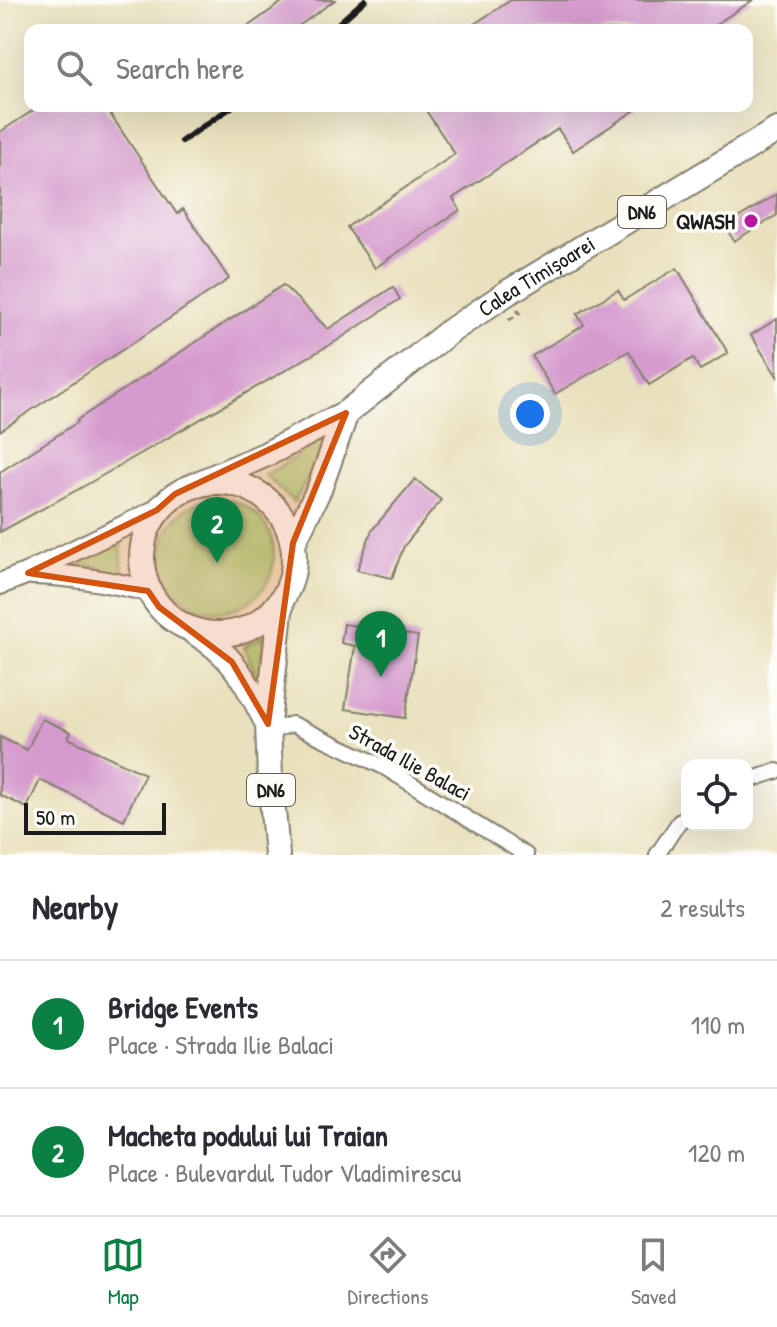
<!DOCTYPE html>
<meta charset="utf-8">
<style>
:root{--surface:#fff;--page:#f7f7f7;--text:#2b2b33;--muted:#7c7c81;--line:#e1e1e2;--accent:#0b8043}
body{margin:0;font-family:"Patrick Hand",sans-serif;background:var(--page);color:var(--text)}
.controls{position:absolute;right:24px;bottom:24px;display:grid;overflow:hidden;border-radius:16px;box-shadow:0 8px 32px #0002}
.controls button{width:72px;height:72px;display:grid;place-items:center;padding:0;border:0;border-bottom:2px solid var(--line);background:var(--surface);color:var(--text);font:40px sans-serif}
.scale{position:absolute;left:24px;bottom:20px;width:142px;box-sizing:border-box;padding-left:8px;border:4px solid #1c1c1c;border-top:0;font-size:22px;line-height:28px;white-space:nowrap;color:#1c1c1c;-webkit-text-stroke:6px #fdfcf7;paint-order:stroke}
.you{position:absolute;left:530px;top:414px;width:28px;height:28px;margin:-20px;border:6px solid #fff;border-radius:50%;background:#1a73e8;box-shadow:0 0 0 12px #1a73e833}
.badge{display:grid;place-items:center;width:52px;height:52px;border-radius:50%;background:var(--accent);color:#fff;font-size:26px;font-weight:700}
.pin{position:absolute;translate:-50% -66px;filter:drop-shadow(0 2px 4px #0008)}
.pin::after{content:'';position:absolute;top:42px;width:28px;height:24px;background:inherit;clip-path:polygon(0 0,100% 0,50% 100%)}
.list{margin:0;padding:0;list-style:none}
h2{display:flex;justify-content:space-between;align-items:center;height:104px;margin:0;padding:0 32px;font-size:34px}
h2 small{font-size:26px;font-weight:400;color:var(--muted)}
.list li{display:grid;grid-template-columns:52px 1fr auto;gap:24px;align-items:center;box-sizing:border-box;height:128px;padding:0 32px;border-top:2px solid var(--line)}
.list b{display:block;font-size:30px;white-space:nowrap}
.list p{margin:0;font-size:26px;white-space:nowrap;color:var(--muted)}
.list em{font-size:26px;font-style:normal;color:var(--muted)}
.icon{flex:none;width:44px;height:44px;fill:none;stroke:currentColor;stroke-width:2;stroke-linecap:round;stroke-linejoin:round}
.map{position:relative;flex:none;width:777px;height:855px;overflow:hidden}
.search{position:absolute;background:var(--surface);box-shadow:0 8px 32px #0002;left:24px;right:24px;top:24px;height:88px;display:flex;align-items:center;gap:20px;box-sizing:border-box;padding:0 28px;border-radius:16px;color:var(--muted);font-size:30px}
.sheet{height:360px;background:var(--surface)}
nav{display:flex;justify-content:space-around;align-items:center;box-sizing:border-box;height:112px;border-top:2px solid var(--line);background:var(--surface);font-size:22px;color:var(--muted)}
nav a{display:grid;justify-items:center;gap:4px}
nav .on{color:var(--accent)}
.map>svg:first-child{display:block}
.green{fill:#a6d07b;stroke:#61764c;stroke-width:2}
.building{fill:#d59bce}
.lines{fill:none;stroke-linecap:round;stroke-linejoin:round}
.street-casing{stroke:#827e6d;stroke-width:18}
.secondary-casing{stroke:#827e6d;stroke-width:24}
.primary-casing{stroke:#827e6d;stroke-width:28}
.path{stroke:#827e6d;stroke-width:3;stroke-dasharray:6 6;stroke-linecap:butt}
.street{stroke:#fff;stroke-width:14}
.secondary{stroke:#fff;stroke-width:20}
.primary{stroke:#fff;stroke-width:24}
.rail{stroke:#1c1c1c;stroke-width:6}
.marked{fill:#d4530e;fill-opacity:0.2;stroke:#d4530e;stroke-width:6;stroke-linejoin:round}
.poi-dot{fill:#b5179e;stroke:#fdfcf7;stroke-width:3}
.labels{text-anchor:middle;stroke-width:7;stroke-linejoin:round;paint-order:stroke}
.shield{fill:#fdfcf7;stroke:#605f5e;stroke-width:2}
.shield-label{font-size:20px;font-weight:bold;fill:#1c1c1c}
.poi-label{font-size:22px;font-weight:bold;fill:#1c1c1c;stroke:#fdfcf7;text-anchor:end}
.street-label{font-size:22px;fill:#1c1c1c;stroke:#fdfcf7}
</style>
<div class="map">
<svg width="777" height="855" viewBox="0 0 777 855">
<rect width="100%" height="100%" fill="#fdfcf7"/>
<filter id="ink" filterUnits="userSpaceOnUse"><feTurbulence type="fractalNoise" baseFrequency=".0125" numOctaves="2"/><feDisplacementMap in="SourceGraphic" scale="16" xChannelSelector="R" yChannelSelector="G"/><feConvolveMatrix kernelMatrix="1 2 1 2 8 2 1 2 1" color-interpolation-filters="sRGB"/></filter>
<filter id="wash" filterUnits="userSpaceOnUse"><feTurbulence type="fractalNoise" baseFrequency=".006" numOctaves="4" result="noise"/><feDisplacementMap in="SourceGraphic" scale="32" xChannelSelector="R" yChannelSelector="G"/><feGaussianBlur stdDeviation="1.8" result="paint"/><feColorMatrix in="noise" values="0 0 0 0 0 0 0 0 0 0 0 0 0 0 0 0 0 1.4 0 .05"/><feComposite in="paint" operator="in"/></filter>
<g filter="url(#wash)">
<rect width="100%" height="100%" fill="#e9e1be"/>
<path class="green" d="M 338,424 L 294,503 L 265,475 L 297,456 Z
M162 555a56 56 0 1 1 112 0a56 56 0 1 1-112 0Z
M 121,544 L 123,577 L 96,566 L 61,564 Z
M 264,636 L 262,654 L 263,701 L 257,679 L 244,646 Z"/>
<g id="blocks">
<path class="building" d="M 285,0 L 335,0 L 293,30 L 243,30 Z
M 511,0 L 753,0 L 707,30 L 465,30 Z
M 40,106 L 105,106 L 177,214 L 183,209 L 229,279 L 0,431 L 0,132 Z
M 423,106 L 641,106 L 573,151 L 558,129 L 453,198 L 460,210 L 375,268 L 347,227 L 455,154 Z
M 777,194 L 777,215 L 734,241 L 725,226 Z
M 677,268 L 728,353 L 700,370 L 693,358 L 649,385 L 629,351 L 555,394 L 532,356 L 584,325 L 577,314 L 618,290 L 624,300 Z
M 283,285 L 328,329 L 393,287 L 400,299 L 338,340 L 86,485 L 0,532 L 0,472 L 78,422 L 77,420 Z
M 777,319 L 777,376 L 751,335 Z
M 415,479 L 441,500 L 404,546 L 392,578 L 357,570 L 372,530 Z
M 344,624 L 418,636 L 405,718 L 345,709 L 355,646 L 341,643 Z
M 42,719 L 71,732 L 68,738 L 145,774 L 124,820 L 40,780 L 27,808 L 0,795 L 0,737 L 27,750 Z"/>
</g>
</g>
<g filter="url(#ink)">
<use href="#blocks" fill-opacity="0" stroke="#827e6d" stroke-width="2"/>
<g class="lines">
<g class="street-casing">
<path id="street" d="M 268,732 L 292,724 L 384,767 L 526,855
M 747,781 L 777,771
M 657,855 L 679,822 L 687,816"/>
</g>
<g class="secondary-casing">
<path id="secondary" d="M 32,574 C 73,575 108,581 148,591
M 0,584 L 28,573 L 157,510"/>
</g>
<g class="primary-casing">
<g id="primary">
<circle cx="218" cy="558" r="76"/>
<path id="s1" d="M 197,484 L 267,454 L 346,413 L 449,332 L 507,293 L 777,130"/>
<path d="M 293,543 L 320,487 L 346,413"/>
<path d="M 193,631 C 202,637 212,643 219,650 C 242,670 254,698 268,724"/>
<path d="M 277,855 L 270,777 L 268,724 L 281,602"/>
</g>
</g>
<path class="path" d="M 509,320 L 520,313 L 517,310
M 294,587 L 299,576 L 302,560"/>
<use href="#street" class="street"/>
<use href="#secondary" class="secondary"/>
<use href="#primary" class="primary"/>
<path class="rail" d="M 331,30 L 365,0
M 182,141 L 233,106"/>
</g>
</g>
<path class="marked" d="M 346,413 L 293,543 L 268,724 L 232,662 L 159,607 L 148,591 L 28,573 L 157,510 L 175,494 Z"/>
<circle class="poi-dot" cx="751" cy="221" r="8"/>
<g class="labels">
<g class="shield">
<rect x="618" y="196" width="48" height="32" rx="6"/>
<rect x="247" y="774" width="48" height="32" rx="6"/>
</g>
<g class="shield-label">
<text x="642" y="219">DN6</text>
<text x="271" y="797">DN6</text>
</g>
<g class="poi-label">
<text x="735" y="229">QWASH</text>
</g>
<g class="street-label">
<text dy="8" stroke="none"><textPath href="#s1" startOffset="400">Calea Timișoarei</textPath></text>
<text transform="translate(410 762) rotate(29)" y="8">Strada Ilie Balaci</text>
</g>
</g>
</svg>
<div class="controls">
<button><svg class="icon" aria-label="locate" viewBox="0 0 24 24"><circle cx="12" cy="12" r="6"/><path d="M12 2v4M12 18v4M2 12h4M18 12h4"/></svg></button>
</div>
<div class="scale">50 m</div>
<div class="you"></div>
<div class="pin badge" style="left:381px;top:677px">1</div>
<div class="pin badge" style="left:217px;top:563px">2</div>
<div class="search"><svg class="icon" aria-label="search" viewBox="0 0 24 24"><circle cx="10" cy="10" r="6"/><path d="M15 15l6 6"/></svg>Search here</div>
</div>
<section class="sheet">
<h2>Nearby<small>2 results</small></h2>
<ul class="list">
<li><span class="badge">1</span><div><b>Bridge Events</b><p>Place · Strada Ilie Balaci</p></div><em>110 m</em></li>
<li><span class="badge">2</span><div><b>Macheta podului lui Traian</b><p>Place · Bulevardul Tudor Vladimirescu</p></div><em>120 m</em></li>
</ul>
</section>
<nav>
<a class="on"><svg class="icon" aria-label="map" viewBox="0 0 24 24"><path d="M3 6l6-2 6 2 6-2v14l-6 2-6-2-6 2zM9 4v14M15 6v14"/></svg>Map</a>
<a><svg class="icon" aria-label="directions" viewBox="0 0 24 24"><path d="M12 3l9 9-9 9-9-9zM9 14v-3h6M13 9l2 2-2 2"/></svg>Directions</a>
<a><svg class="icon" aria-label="saved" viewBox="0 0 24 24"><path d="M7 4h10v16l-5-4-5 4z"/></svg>Saved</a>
</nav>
